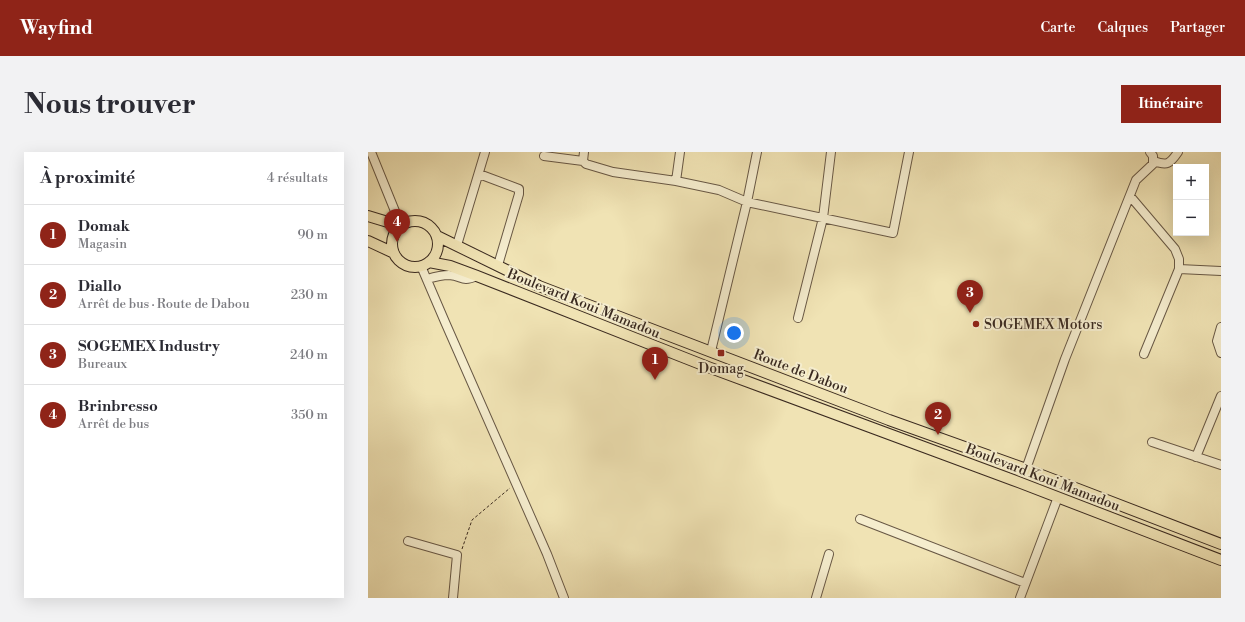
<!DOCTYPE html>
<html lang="fr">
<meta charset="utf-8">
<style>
:root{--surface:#fff;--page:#f2f2f3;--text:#2b2b33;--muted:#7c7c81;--line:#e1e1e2;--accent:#8f2418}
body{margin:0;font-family:"Libre Bodoni",serif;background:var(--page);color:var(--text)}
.controls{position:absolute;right:12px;top:12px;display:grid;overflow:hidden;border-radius:0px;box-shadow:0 4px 16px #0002}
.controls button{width:36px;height:36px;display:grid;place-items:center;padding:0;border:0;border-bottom:1px solid var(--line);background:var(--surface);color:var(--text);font:20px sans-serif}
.you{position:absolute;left:366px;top:181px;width:14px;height:14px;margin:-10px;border:3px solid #fff;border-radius:50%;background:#1a73e8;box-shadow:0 0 0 6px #1a73e833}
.badge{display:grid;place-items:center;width:26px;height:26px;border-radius:50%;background:var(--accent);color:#fff;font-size:13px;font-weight:700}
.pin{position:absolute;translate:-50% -33px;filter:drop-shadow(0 1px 2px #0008)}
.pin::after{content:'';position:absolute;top:21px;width:14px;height:12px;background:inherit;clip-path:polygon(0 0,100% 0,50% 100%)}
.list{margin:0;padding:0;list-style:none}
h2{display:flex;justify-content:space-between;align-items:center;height:52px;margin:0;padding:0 16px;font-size:17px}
h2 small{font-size:13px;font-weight:400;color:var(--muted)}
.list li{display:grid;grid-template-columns:26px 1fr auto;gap:12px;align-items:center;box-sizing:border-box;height:60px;padding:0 16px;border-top:1px solid var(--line)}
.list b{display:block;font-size:15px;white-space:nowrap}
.list p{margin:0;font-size:13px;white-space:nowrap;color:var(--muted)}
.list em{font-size:13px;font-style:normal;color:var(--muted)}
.map{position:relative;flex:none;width:853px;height:446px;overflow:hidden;border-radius:0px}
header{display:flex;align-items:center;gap:24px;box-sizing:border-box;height:56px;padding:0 20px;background:var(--accent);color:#fff}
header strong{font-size:19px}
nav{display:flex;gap:22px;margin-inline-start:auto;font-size:14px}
.intro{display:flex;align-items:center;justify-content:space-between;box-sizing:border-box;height:96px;padding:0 24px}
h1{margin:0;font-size:28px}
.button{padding:10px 18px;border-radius:0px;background:var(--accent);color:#fff;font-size:14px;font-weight:700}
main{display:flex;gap:24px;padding:0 24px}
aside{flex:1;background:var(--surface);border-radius:0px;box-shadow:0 4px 16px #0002}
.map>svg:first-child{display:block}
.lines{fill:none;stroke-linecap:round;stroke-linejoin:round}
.minor-casing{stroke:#685845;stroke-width:10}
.major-casing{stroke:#3a2a20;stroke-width:12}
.path{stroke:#3a2a20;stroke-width:1;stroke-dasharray:3 2;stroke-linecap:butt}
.minor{stroke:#f5edce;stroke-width:8}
.major{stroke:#f0e3b4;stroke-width:10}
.poi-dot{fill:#8f2418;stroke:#f5edce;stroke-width:1.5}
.labels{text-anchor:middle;stroke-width:4;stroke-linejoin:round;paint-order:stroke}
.street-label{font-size:14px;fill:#3a2a20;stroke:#f5edce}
.poi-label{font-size:14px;fill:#3a2a20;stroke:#f5edce;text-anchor:start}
</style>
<header>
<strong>Wayfind</strong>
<nav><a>Carte</a><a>Calques</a><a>Partager</a></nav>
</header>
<div class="intro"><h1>Nous trouver</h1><a class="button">Itinéraire</a></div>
<main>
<aside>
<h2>À proximité<small>4 résultats</small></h2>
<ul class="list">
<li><span class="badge">1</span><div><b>Domak</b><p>Magasin</p></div><em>90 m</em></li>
<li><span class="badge">2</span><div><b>Diallo</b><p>Arrêt de bus · Route de Dabou</p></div><em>230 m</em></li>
<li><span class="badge">3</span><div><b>SOGEMEX Industry</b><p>Bureaux</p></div><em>240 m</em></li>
<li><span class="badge">4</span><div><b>Brinbresso</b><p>Arrêt de bus</p></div><em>350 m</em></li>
</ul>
</aside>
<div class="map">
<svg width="853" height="446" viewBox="0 0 853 446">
<rect width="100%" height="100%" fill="#f0e3b4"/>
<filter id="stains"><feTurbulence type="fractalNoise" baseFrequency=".005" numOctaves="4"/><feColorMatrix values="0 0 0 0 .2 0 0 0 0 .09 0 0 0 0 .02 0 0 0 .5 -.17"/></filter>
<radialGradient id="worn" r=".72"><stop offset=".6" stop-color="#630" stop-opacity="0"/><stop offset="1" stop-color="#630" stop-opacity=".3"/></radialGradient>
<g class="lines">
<g class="minor-casing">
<path id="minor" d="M 3,0 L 33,74
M 216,0 L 215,9 L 218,12 L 245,20 L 308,29 L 351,38 L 379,50 L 525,81 L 541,0
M 176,4 L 215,9
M 786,9 C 799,14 802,12 810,0
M 111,22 L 151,37 L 151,42 L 130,113
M 308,29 L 312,0
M 762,44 L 807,97 L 811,107 L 811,117 L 776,202
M 89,93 L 117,0
M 53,114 L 77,170 L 179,402 L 196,446
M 811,117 L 853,119
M 59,127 C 66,125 74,123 81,123 C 96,124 92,131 109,124
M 430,166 L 455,66 L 463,0
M 853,175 L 849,189 L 853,201
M 343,199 L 379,50 L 389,0
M 784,290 L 853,313
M 828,305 L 853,244
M 658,317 L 697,207 L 768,28 L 785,12 L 785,4 L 782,0
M 492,367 L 657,431
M 40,389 L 89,403 L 85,446
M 448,446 L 461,402
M 652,446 L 690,345"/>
</g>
<g class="major-casing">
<path id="major" d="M 0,64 L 33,74
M24 92a23 23 0 1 1 46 0a23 23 0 1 1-46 0Z
M 69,84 L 171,134 L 521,268 L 658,317 L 853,392
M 0,89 L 26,101
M 61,110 L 82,114 L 109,124 L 340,215 L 645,328 L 853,408"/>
</g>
<path class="path" d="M 94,397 L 104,368 L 142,336"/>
<use href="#minor" class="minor"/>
<use href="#major" class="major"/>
</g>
<g class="poi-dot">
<circle cx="608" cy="172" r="4"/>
<rect x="349" y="197" width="8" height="8" rx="2"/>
</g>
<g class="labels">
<g class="street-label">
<text transform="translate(216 151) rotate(22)" y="5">Boulevard Koui Mamadou</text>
<text transform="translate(433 219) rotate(21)" y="5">Route de Dabou</text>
<text transform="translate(675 325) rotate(21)" y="5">Boulevard Koui Mamadou</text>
</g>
<g class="poi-label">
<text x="616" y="177">SOGEMEX Motors</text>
<text x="353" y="221" text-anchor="middle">Domag</text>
</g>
</g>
<rect width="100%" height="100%" filter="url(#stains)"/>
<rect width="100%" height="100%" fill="url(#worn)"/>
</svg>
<div class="controls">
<button>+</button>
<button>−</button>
</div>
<div class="you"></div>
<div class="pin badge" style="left:287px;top:228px">1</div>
<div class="pin badge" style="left:570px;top:283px">2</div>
<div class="pin badge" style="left:602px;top:161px">3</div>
<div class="pin badge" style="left:29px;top:90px">4</div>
</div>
</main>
